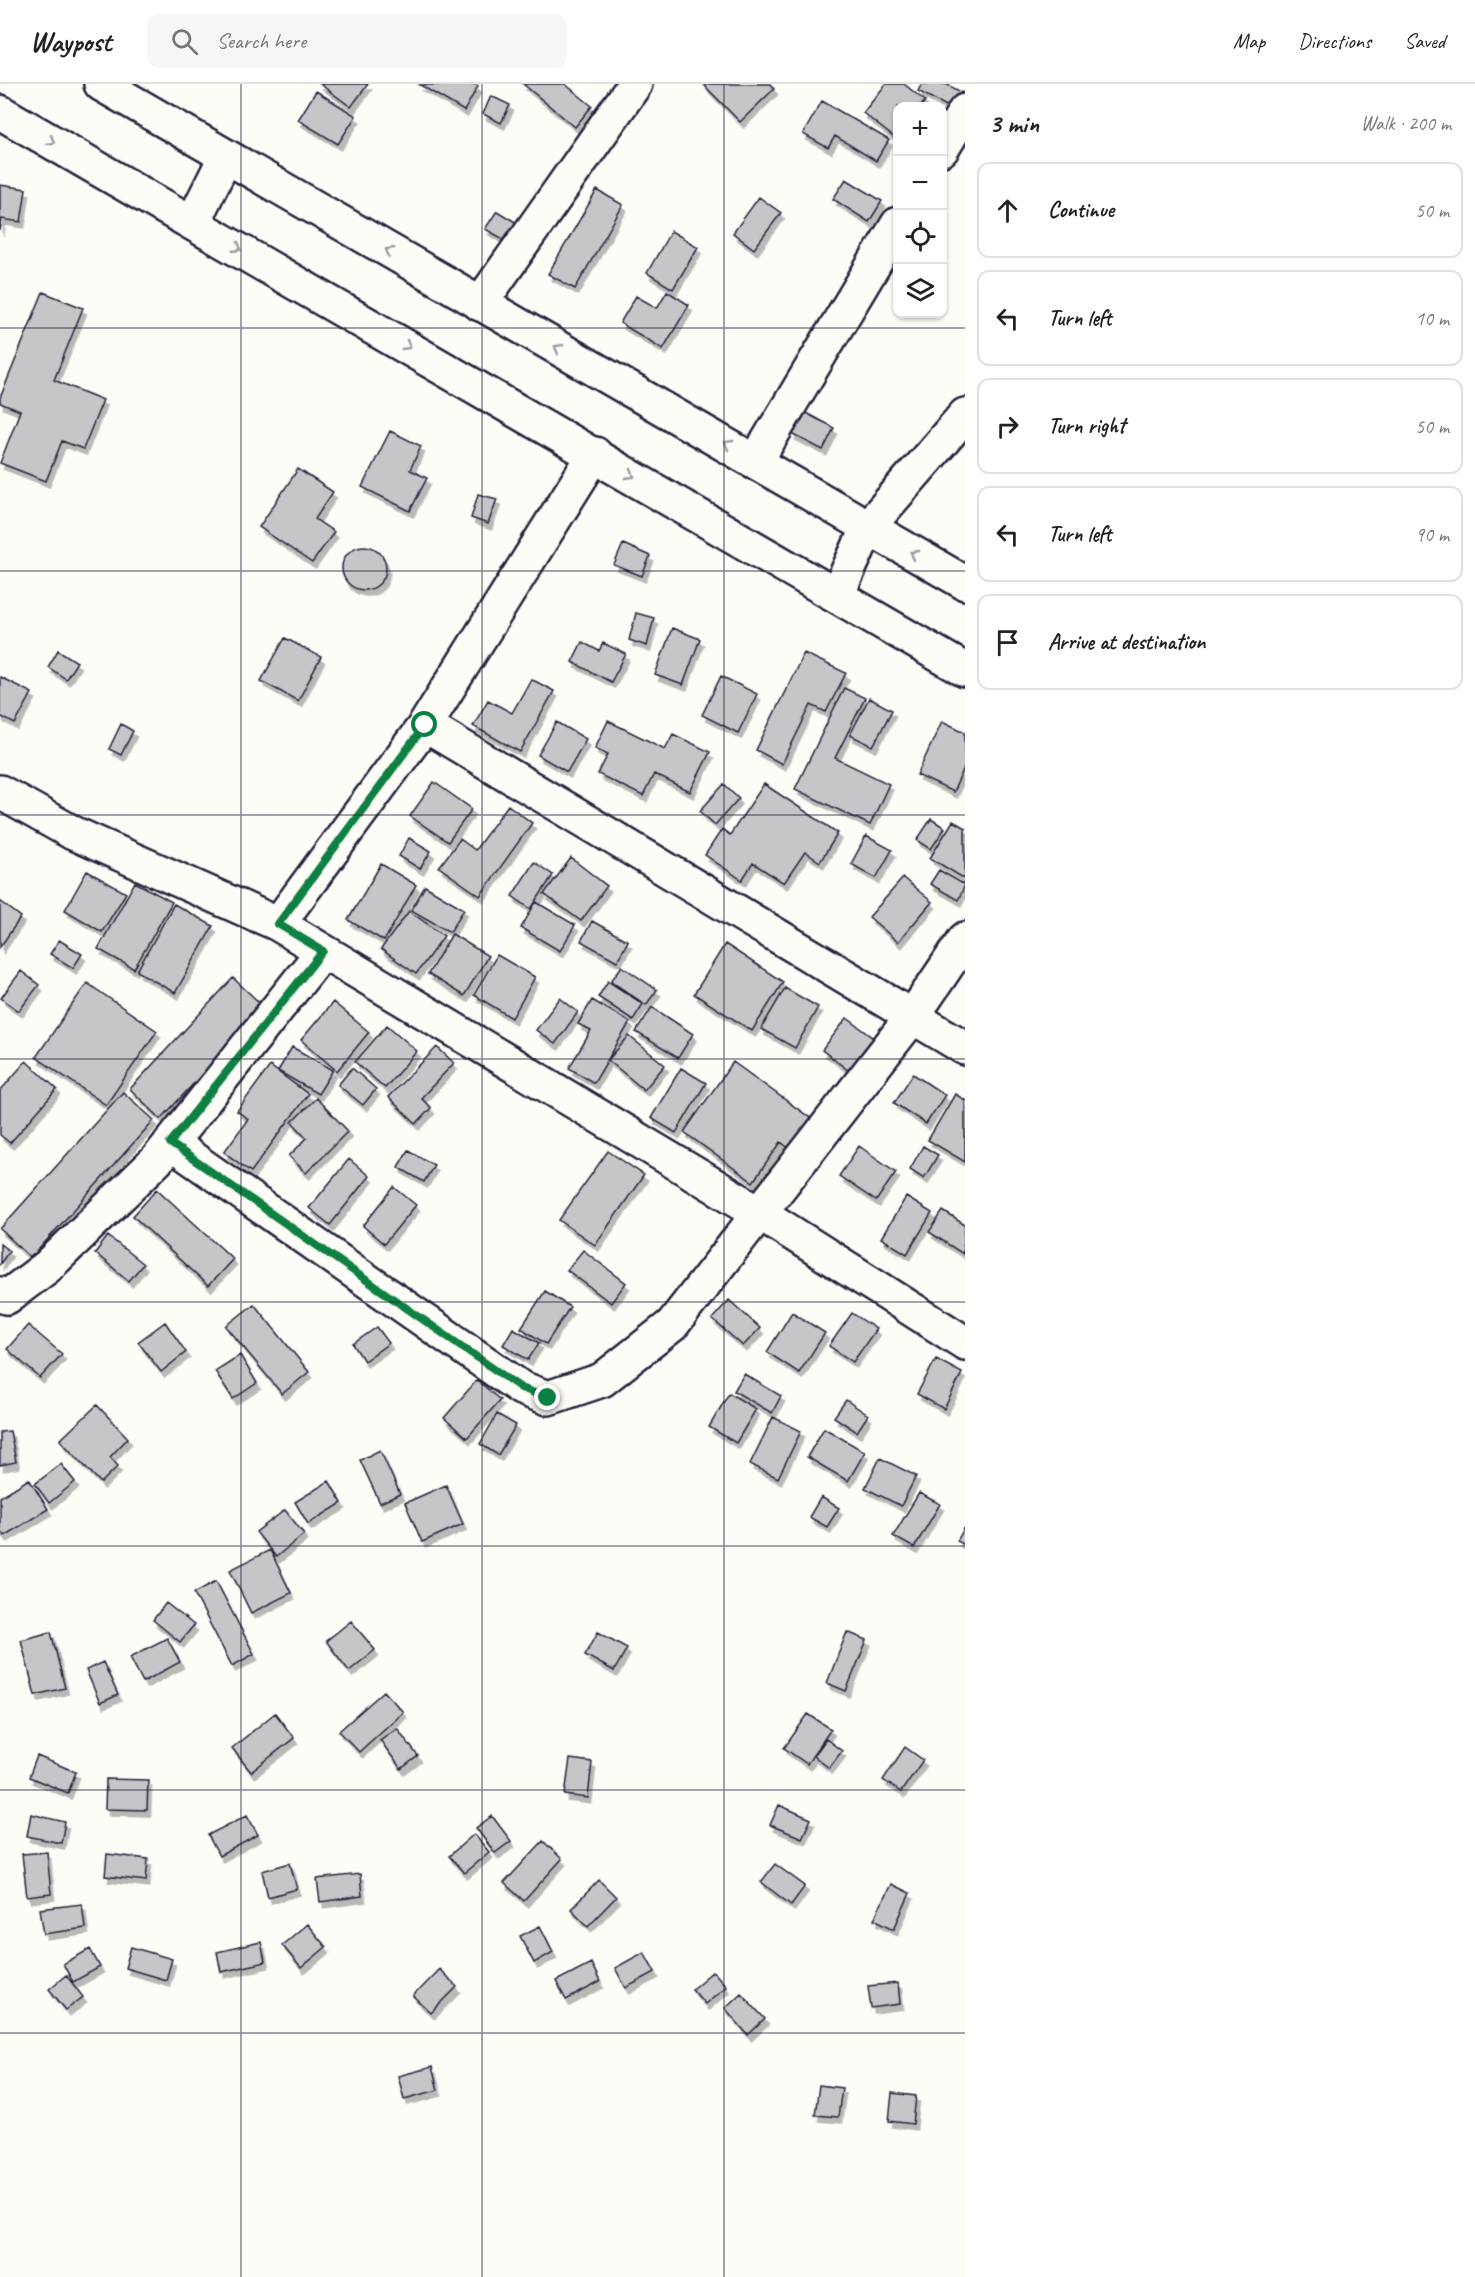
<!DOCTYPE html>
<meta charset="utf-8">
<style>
:root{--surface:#fff;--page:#f6f6f6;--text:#222;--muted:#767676;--line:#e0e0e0}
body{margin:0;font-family:Caveat,sans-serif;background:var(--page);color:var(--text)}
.controls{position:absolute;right:18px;top:18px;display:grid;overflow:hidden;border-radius:12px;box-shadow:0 2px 4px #0004}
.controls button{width:54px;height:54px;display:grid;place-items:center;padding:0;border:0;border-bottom:2px solid var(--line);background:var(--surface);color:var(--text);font:30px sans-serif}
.stop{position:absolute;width:18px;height:18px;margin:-14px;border:4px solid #0b8043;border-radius:50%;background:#fff}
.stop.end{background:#0b8043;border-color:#fff;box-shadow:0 2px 6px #0008}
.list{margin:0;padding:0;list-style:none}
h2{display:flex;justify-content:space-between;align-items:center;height:78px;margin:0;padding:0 24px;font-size:26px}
h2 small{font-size:20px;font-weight:400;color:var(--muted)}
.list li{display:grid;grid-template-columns:39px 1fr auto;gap:18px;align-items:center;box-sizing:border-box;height:96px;margin:0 12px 12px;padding:0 12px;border:2px solid var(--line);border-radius:12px}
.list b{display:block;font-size:22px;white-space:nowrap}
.list em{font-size:20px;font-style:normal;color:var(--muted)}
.icon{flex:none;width:33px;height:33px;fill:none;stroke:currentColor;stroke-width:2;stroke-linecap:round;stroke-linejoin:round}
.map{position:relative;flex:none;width:965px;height:2193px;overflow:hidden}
header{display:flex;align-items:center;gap:36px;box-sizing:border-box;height:84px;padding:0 30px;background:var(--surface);border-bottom:2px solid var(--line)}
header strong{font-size:28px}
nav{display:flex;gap:33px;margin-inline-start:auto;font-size:21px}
.search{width:420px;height:54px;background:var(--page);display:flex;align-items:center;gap:15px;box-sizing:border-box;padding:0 21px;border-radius:12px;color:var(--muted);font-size:22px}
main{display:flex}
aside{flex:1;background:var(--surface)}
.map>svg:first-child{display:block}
.building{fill:#c6c6c8;stroke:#22223b;stroke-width:1.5;filter:url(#shadow)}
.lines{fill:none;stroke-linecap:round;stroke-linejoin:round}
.street-casing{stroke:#22223b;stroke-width:38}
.highway-casing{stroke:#22223b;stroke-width:38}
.street{stroke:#fdfcf7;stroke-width:33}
.highway{stroke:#fdfcf7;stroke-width:33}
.oneway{stroke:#9a9aa2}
.route{stroke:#0b8043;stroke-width:8}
.grid{fill:none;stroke:#22223b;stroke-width:1.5;stroke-opacity:0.55}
</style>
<header>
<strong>Waypost</strong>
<div class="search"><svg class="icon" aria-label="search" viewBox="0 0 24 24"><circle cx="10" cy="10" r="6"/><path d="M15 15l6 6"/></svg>Search here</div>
<nav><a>Map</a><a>Directions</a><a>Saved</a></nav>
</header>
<main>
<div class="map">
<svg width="965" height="2193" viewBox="0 0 965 2193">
<defs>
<filter id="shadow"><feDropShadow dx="3.5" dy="6" stdDeviation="0" flood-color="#0004"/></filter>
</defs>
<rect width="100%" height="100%" fill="#fdfcf7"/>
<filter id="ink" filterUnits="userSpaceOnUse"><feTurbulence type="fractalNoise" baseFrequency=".0167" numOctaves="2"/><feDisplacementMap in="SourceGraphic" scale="12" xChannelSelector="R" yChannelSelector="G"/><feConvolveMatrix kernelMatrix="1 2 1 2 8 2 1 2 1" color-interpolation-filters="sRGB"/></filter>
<g filter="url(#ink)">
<path class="building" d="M 320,0 L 368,0 L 351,23 Z
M 475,0 L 478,2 L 464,27 L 420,1 Z
M 523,0 L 565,0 L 592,22 L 575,43 Z
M 703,0 L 770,0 L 774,5 L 740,38 Z
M 886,0 L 904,0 L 925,17 L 921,22 L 898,22 L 896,55 L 863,29 Z
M 922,0 L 946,0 L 963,9 L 954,26 L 918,7 Z
M 316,7 L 356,32 L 338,60 L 298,36 Z
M 491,12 L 510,21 L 501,39 L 483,30 Z
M 822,17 L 889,56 L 876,77 L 835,52 L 828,64 L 803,50 Z
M 846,95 L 882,117 L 869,138 L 833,115 Z
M 0,101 L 26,105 L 21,138 L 2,135 L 0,147 Z
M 597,106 L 623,121 L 575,205 L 548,190 Z
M 759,113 L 781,129 L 754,165 L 733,149 Z
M 497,127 L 517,139 L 507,157 L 485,145 Z
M 671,147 L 698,163 L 673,205 L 647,189 Z
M 667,207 L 689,221 L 663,265 L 620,239 L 636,212 L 657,224 Z
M 43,208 L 83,224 L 54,296 L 103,316 L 83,365 L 62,357 L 46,397 L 0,379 L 20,327 L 0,319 L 0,314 Z
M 804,328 L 834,344 L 823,366 L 792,350 Z
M 390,347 L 421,362 L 410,386 L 427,394 L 410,427 L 362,403 Z
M 298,385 L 333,408 L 315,435 L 334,448 L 312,479 L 259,443 Z
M 478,410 L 497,415 L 488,440 L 471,434 Z
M 623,460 L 650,472 L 642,492 L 614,481 Z
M342 484a22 22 0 1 1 44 0a22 22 0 1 1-44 0Z
M 636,529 L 654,534 L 647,562 L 629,556 Z
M 672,544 L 700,555 L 683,601 L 655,591 Z
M 285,554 L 321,573 L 298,617 L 261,597 Z
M 582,558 L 599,567 L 603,559 L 626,570 L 611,598 L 572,578 Z
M 58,566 L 77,578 L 66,595 L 48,583 Z
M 804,569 L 846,589 L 826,628 L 811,621 L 782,680 L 756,666 Z
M 721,592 L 757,610 L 738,649 L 702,631 Z
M 0,593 L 32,609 L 15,640 L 0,632 Z
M 531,595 L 554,607 L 520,668 L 473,642 L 488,616 L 512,629 Z
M 844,604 L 865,614 L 835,674 L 889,700 L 870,741 L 795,705 Z
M 869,614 L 892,626 L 873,662 L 850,651 Z
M 608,637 L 665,665 L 673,650 L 710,668 L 690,708 L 654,690 L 643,712 L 598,690 L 608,670 L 595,664 Z
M 942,637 L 965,648 L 965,682 L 953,708 L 917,691 Z
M 557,638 L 586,655 L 567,688 L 538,671 Z
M 121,640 L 133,647 L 121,671 L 109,665 Z
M 434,698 L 472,725 L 448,758 L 410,732 Z
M 724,700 L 739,714 L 715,741 L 700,727 Z
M 764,700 L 838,749 L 820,778 L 805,768 L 784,799 L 753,779 L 742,796 L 705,771 L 722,745 L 730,751 Z
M 508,721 L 532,739 L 480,812 L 439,783 L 460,755 L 475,766 Z
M 931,735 L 945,744 L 931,765 L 917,756 Z
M 953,737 L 965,744 L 965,795 L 930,774 Z
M 866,752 L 892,766 L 876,794 L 851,780 Z
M 409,754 L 431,767 L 420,785 L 399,772 Z
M 571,774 L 607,802 L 581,837 L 544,810 Z
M 534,778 L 553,791 L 531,825 L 512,812 Z
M 381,780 L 416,801 L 384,857 L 348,836 Z
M 939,786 L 965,801 L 958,816 L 930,800 Z
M 87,787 L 126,809 L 102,848 L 65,826 Z
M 903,794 L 932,818 L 898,858 L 869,833 Z
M 135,798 L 172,818 L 134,885 L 98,865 Z
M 425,802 L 464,825 L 450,848 L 411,826 Z
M 0,817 L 21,833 L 0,863 Z
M 536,818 L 575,841 L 560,867 L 521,844 Z
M 174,820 L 213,842 L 175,909 L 137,887 Z
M 409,827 L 444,852 L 416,890 L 381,865 Z
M 592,837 L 628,857 L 617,877 L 581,857 Z
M 452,850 L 488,872 L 464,912 L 428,890 Z
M 59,856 L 82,870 L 73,884 L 50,870 Z
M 725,860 L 783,898 L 752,947 L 694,910 Z
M 497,871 L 535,893 L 512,934 L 474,911 Z
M 622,882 L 657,906 L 646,921 L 611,897 Z
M 21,887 L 39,901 L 19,927 L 1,914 Z
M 233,894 L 264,923 L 161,1035 L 130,1005 Z
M 608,897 L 643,920 L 633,936 L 598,913 Z
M 87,899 L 157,947 L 106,1021 L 36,973 Z
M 785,904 L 818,923 L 795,964 L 761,945 Z
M 560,914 L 578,928 L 555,960 L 536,946 Z
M 592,916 L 630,938 L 594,999 L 569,984 L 591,947 L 578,940 Z
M 333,918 L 369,948 L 337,987 L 301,956 Z
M 652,923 L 693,950 L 678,974 L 636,948 Z
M 847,934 L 874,954 L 849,987 L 822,966 Z
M 387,941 L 417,967 L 385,1004 L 355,978 Z
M 629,952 L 665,981 L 644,1006 L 608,976 Z
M 292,963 L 333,986 L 318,1010 L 278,987 Z
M 437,963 L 454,979 L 421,1014 L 431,1024 L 416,1040 L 388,1013 Z
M 26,977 L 57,1005 L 10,1059 L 0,1051 L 0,1007 Z
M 733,978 L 813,1036 L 791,1066 L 781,1058 L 753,1098 L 684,1048 Z
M 270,982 L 308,1010 L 251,1088 L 224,1068 L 248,1035 L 237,1027 Z
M 352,984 L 376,1005 L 363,1021 L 338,1001 Z
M 681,984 L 706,999 L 676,1049 L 651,1034 Z
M 913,990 L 945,1011 L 926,1040 L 894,1019 Z
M 123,1008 L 154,1036 L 31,1174 L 0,1145 Z
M 955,1010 L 965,1016 L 965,1078 L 928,1056 Z
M 316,1014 L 348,1047 L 306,1089 L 289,1072 L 307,1054 L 292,1038 Z
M 859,1062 L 896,1088 L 876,1117 L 839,1092 Z
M 923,1062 L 938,1071 L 924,1094 L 910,1085 Z
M 408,1066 L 434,1081 L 424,1098 L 398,1083 Z
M 608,1067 L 644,1091 L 595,1161 L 559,1136 Z
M 349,1075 L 369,1092 L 330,1141 L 309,1124 Z
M 394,1103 L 416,1121 L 384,1160 L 363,1142 Z
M 157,1105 L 233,1175 L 208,1202 L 133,1132 Z
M 906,1113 L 932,1129 L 907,1170 L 881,1154 Z
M 943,1127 L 965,1141 L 963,1170 L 929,1148 Z
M 108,1152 L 143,1180 L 129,1197 L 95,1169 Z
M 0,1160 L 9,1167 L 0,1180 Z
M 583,1166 L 626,1199 L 611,1219 L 567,1186 Z
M 545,1207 L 570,1223 L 546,1260 L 521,1244 Z
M 729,1216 L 760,1244 L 743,1262 L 712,1235 Z
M 254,1220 L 309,1288 L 282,1310 L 226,1242 Z
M 792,1228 L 825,1249 L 799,1289 L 767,1268 Z
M 852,1229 L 876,1245 L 853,1278 L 829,1262 Z
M 165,1238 L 186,1268 L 161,1288 L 138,1258 Z
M 28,1241 L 62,1270 L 40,1294 L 7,1265 Z
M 377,1243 L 389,1259 L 364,1277 L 353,1260 Z
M 513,1244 L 539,1259 L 528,1276 L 503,1261 Z
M 240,1271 L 257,1299 L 233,1315 L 215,1287 Z
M 936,1275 L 962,1289 L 944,1325 L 917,1310 Z
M 744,1290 L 781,1312 L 772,1329 L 734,1307 Z
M 477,1296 L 500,1316 L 467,1354 L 444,1334 Z
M 729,1309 L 756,1325 L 736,1359 L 709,1343 Z
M 846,1316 L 868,1331 L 857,1348 L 834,1333 Z
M 97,1321 L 128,1354 L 110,1373 L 118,1382 L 101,1399 L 60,1356 Z
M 497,1330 L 516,1341 L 498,1371 L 480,1360 Z
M 773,1333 L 801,1347 L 778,1394 L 750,1380 Z
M 824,1344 L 865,1368 L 848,1397 L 807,1373 Z
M 10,1347 L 16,1378 L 0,1381 L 0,1348 Z
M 380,1366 L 400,1410 L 380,1419 L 360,1376 Z
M 880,1374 L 916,1392 L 901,1422 L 865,1404 Z
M 61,1380 L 75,1398 L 49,1419 L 35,1400 Z
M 29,1395 L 48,1425 L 4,1452 L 0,1446 L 0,1413 Z
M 329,1397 L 342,1419 L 308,1440 L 295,1418 Z
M 446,1401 L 463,1440 L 422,1458 L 405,1419 Z
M 919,1409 L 940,1420 L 914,1464 L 893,1452 Z
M 821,1413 L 839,1424 L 827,1443 L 809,1433 Z
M 285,1426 L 304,1450 L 276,1473 L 256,1448 Z
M 965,1443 L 965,1461 L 957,1457 Z
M 270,1466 L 291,1509 L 251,1529 L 230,1486 Z
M 216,1497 L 254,1570 L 232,1582 L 194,1509 Z
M 166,1519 L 194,1541 L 180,1558 L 153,1536 Z
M 351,1537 L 375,1566 L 349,1587 L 326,1557 Z
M 51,1548 L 65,1604 L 35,1611 L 21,1556 Z
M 598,1548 L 627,1564 L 614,1587 L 585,1571 Z
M 847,1548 L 867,1556 L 846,1607 L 827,1599 Z
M 167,1554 L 180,1578 L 143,1598 L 130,1573 Z
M 103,1578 L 118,1611 L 100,1619 L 86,1586 Z
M 384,1607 L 403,1628 L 359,1668 L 339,1647 Z
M 275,1629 L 294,1654 L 251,1688 L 232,1664 Z
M 808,1630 L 831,1645 L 807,1680 L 784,1664 Z
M 397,1644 L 418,1672 L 401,1685 L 380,1656 Z
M 826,1655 L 842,1667 L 829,1684 L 814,1672 Z
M 905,1663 L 923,1676 L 901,1708 L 883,1696 Z
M 37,1672 L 76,1688 L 68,1709 L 29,1693 Z
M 570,1675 L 592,1678 L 588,1714 L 565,1711 Z
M 106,1695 L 148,1696 L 147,1726 L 105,1725 Z
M 779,1721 L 811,1735 L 802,1754 L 770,1741 Z
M 31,1730 L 65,1738 L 61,1759 L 27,1752 Z
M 247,1731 L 258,1751 L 219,1772 L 208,1751 Z
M 492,1732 L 511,1757 L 495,1769 L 476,1744 Z
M 474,1750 L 489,1768 L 464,1789 L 449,1772 Z
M 543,1757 L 562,1775 L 524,1817 L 504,1799 Z
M 47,1768 L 51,1810 L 27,1813 L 22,1770 Z
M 107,1770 L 148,1775 L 146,1797 L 105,1792 Z
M 290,1779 L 297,1805 L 268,1813 L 262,1787 Z
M 775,1780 L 805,1802 L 791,1821 L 761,1798 Z
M 360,1790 L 362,1812 L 320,1818 L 317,1795 Z
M 599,1796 L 616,1813 L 588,1842 L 571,1825 Z
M 891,1800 L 910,1809 L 894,1845 L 874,1835 Z
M 82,1820 L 85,1844 L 44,1850 L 40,1825 Z
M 307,1840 L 326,1863 L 301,1884 L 282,1861 Z
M 540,1842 L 553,1868 L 534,1879 L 520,1852 Z
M 261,1858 L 265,1878 L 221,1888 L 217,1868 Z
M 131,1863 L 172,1875 L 166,1896 L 125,1884 Z
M 90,1865 L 100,1883 L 73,1898 L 63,1880 Z
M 644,1868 L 655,1888 L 626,1904 L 615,1884 Z
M 591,1879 L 600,1898 L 566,1916 L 556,1897 Z
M 439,1885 L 457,1903 L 431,1929 L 413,1912 Z
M 713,1887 L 726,1902 L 705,1920 L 692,1905 Z
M 66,1891 L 83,1913 L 66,1926 L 49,1905 Z
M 898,1899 L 900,1920 L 871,1924 L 868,1902 Z
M 741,1909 L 765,1935 L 748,1951 L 725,1924 Z
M 432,1983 L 438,2006 L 404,2015 L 398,1992 Z
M 819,2001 L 842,2004 L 838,2033 L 815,2031 Z
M 892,2009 L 916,2012 L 913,2040 L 889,2037 Z"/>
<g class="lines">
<g class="street-casing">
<path id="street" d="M 942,65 L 965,27
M 480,220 L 635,0
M 595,370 L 425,641 L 278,840 L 760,1129 L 965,1259
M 756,377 L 898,140
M 837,511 L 868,443 L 965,331
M 425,641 L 965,964
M 0,708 L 73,749 L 278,840
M 170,1059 L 521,1304 L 548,1314 L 602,1296 L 672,1241 L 913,932 L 965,855
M 0,1210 L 7,1213 L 47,1183 L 157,1076 L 323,867"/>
</g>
<g class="highway-casing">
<path id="highway" d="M 101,0 L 965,499
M 0,28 L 965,586
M 193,138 L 226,72"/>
</g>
<use href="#street" class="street"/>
<use href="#highway" class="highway"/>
</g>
<defs><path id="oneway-chevron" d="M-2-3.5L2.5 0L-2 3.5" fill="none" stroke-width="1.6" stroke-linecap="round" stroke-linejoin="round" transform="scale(1.5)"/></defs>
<g class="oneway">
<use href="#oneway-chevron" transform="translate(51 57) rotate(30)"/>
<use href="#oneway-chevron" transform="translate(238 164) rotate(30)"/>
<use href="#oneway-chevron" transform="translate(389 167) rotate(-150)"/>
<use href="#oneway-chevron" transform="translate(407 262) rotate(30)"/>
<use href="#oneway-chevron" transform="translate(558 264) rotate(-150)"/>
<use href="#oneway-chevron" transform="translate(728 360) rotate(-150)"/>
<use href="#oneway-chevron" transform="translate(631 391) rotate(30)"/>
<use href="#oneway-chevron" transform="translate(914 470) rotate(-150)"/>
</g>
</g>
<g class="lines" filter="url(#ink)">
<path class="route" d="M 425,641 L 278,840 L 323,867 L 170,1059 L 521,1304 L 548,1314"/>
</g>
<path class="grid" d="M 241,0 L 241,2193M 482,0 L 482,2193M 724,0 L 724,2193M 0,244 L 965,244M 0,487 L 965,487M 0,731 L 965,731M 0,975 L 965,975M 0,1218 L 965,1218M 0,1462 L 965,1462M 0,1706 L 965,1706M 0,1949 L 965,1949"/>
</svg>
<div class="controls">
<button>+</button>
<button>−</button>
<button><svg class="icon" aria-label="locate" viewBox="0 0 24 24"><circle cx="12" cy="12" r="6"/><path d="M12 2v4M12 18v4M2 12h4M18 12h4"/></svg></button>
<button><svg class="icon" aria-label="layers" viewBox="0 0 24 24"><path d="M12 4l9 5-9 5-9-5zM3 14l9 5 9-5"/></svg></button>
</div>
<div class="stop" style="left:425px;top:641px"></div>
<div class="stop end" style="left:548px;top:1314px"></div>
</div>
<aside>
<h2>3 min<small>Walk · 200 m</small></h2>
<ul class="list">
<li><svg class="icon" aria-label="ahead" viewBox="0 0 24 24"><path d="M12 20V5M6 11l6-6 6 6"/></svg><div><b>Continue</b></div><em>50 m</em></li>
<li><svg class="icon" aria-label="left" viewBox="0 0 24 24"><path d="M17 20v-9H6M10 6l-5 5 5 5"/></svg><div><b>Turn left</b></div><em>10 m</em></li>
<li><svg class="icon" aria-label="right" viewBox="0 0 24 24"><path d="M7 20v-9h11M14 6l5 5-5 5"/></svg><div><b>Turn right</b></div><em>50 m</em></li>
<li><svg class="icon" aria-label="left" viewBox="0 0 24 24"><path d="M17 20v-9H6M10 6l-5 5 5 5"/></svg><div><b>Turn left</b></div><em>90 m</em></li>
<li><svg class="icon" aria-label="arrive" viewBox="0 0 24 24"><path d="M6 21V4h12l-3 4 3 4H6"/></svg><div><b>Arrive at destination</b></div></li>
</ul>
</aside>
</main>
